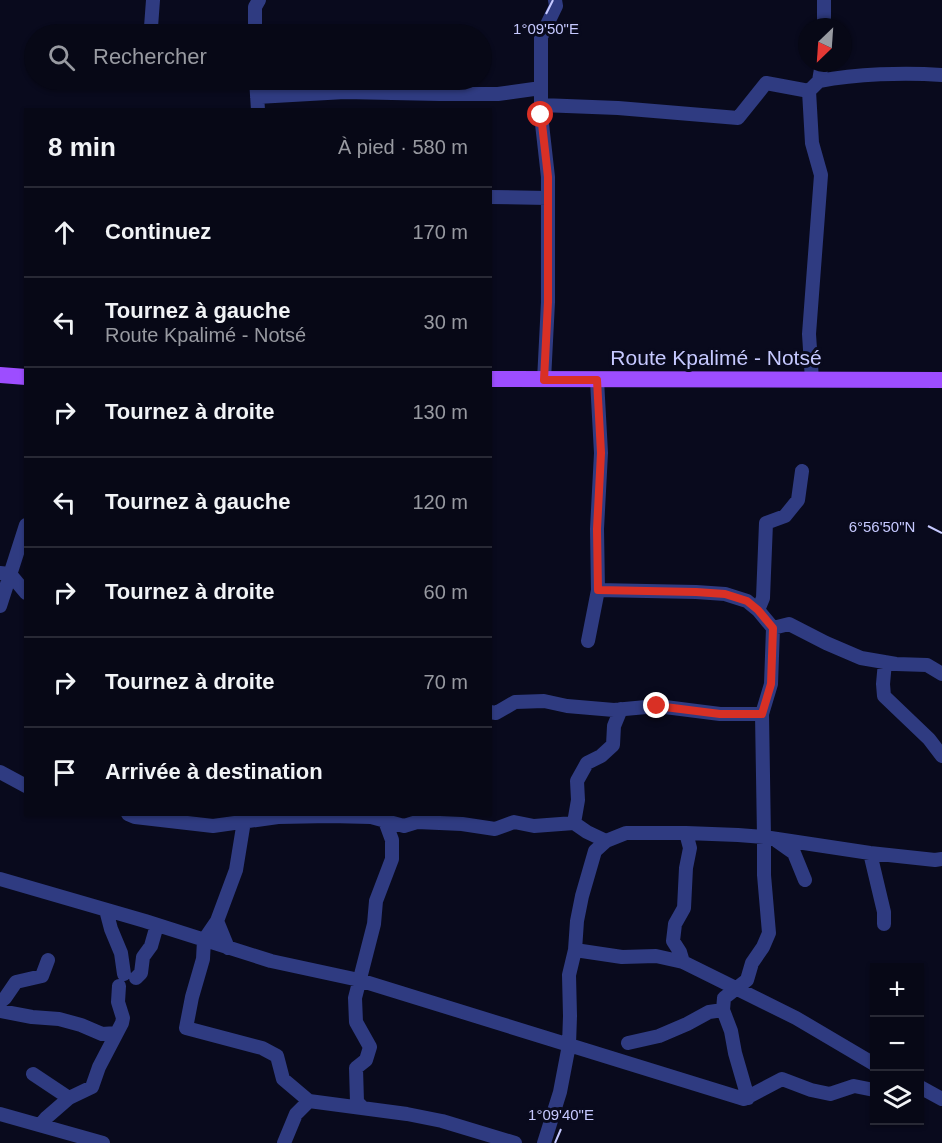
<!DOCTYPE html>
<html lang="fr">
<meta charset="utf-8">
<style>
:root{--surface:#070816;--page:#10111f;--text:#f1f3f6;--muted:#989aa1;--line:#282935}
body{margin:0;font-family:Arial,sans-serif;background:var(--page);color:var(--text)}
.controls{position:absolute;right:18px;bottom:18px;display:grid;overflow:hidden;border-radius:0px;box-shadow:0 2px 4px #0004}
.controls button{width:54px;height:54px;display:grid;place-items:center;padding:0;border:0;border-bottom:2px solid var(--line);background:var(--surface);color:var(--text);font:30px sans-serif}
.compass{position:absolute;left:798px;top:18px;width:54px;height:54px;border-radius:50%;background:var(--surface);box-shadow:0 2px 4px #0004;rotate:205deg}
.stop{position:absolute;width:18px;height:18px;margin:-14px;border:4px solid #d93025;border-radius:50%;background:#fff}
.stop.end{background:#d93025;border-color:#fff;box-shadow:0 2px 6px #0008}
.list{margin:0;padding:0;list-style:none}
h2{display:flex;justify-content:space-between;align-items:center;height:78px;margin:0;padding:0 24px;font-size:26px}
h2 small{font-size:20px;font-weight:400;color:var(--muted)}
.list li{display:grid;grid-template-columns:39px 1fr auto;gap:18px;align-items:center;box-sizing:border-box;height:90px;padding:0 24px;border-top:2px solid var(--line)}
.list b{display:block;font-size:22px;white-space:nowrap}
.list p{margin:0;font-size:20px;white-space:nowrap;color:var(--muted)}
.list em{font-size:20px;font-style:normal;color:var(--muted)}
.icon{flex:none;width:33px;height:33px;fill:none;stroke:currentColor;stroke-width:2;stroke-linecap:round;stroke-linejoin:round}
.map{position:relative;flex:none;width:942px;height:1143px;overflow:hidden}
.search{position:absolute;background:var(--surface);box-shadow:0 2px 4px #0004;left:24px;top:24px;width:468px;height:66px;display:flex;align-items:center;gap:15px;box-sizing:border-box;padding:0 21px;border-radius:33px;color:var(--muted);font-size:22px}
.panel{position:absolute;background:var(--surface);box-shadow:0 2px 4px #0004;left:24px;top:108px;width:468px;height:708px;border-radius:0px}
.map>svg:first-child{display:block}
.lines{fill:none;stroke-linecap:round;stroke-linejoin:round}
.minor{stroke:#2f3b81;stroke-width:14}
.major{stroke:#9d4dff;stroke-width:16}
.route{stroke:#d93025;stroke-width:8}
.ticks{fill:none;stroke:#c6c9ff;stroke-width:2}
.labels{text-anchor:middle;stroke-width:6;stroke-linejoin:round;paint-order:stroke}
.street-label{font-size:21px;fill:#c6c9ff;stroke:#090a1d}
.ticks-label{font-size:15px;text-anchor:middle;fill:#c6c9ff;stroke:#090a1d;stroke-width:6;stroke-linejoin:round;paint-order:stroke}
</style>
<div class="map">
<svg width="942" height="1143" viewBox="0 0 942 1143">
<rect width="100%" height="100%" fill="#090a1d"/>
<g class="lines">
<path class="minor" d="M 151,27 L 153,0
M 824,27 L 824,0
M 255,34 L 255,7 L 259,0
M 256,80 L 258,110
M 819,81 C 856,74 904,72 942,75
M 257,97 L 345,92 L 439,94 L 498,94 L 541,88
M 541,105 L 618,108 L 738,118 L 766,83 L 809,91
M 490,197 L 548,198
M 544,380 L 548,302 L 548,177 L 541,115 L 541,37 L 556,6 L 555,0
M 812,380 L 809,334 L 821,175 L 812,143 L 809,91 L 819,81 L 822,63
M 802,471 L 798,500 L 785,516 L 766,523 L 763,598 L 758,610 L 773,628 L 771,684 L 762,714 L 764,837 L 870,853 L 935,860 L 942,859
M 0,573 L 10,574 L 26,593
M 598,590 L 696,592 L 725,594 L 747,601 L 758,610
M 0,606 L 26,525
M 773,628 L 789,624 L 826,643 L 861,658 L 896,664 L 927,665 L 942,674
M 588,641 L 598,590 L 597,529 L 601,453 L 597,380
M 885,662 L 883,684 L 884,696 L 929,739 L 942,756
M 490,712 L 496,713 L 515,702 L 544,701 L 567,706 L 614,710 L 657,706 L 720,714 L 762,714
M 0,772 L 26,786
M 128,814 L 135,817 L 213,826 L 278,817 L 330,816 L 371,817 L 404,826 L 417,822 L 462,824 L 495,829 L 514,822 L 534,826 L 574,823 L 587,832 L 606,841 L 626,833 L 686,833 L 738,835 L 764,837 L 764,875 L 769,933 L 763,947 L 752,963 L 747,980 L 724,998 L 723,1010 L 731,1031 L 735,1053 L 748,1098
M 574,823 L 578,800 L 577,781 L 587,763 L 601,756 L 613,745 L 614,726 L 621,709
M 777,841 L 794,853 L 805,880
M 870,853 L 884,912 L 884,924
M 0,879 L 145,921 L 271,961 L 359,980 L 744,1099 L 782,1079 L 811,1090 L 830,1094 L 854,1086 L 874,1090
M 106,910 L 111,929 L 121,953 L 124,974
M 217,921 L 204,940 L 203,959 L 192,997 L 186,1028 L 262,1048 L 277,1056 L 283,1079 L 309,1101
M 228,948 L 217,921 L 236,870 L 244,821
M 575,950 L 622,957 L 656,956 L 683,962 L 796,1018 L 874,1064
M 683,962 L 680,952 L 673,941 L 675,924 L 684,908 L 686,868 L 690,848 L 686,833
M 136,978 L 141,973 L 143,957 L 151,946 L 157,925
M 0,1002 L 5,998 L 16,982 L 42,976 L 48,960
M 0,1011 L 32,1017 L 59,1019 L 81,1025 L 102,1034 L 117,1033
M 628,1043 L 659,1036 L 687,1024 L 709,1012 L 723,1010
M 33,1074 L 69,1098
M 920,1087 L 942,1099
M 363,1108 L 357,1102 L 356,1068 L 366,1060 L 370,1047 L 356,1022 L 355,998 L 374,924 L 376,901 L 392,859 L 392,840 L 385,821 L 386,815
M 0,1114 L 103,1143
M 40,1125 L 46,1118 L 69,1098 L 92,1087 L 99,1067 L 122,1023 L 123,1018 L 118,1002 L 119,986
M 284,1143 L 296,1114 L 309,1101 L 407,1114 L 442,1121 L 515,1143
M 544,1143 L 560,1092 L 569,1045 L 570,1016 L 569,975 L 575,950 L 577,921 L 582,896 L 595,851 L 606,841"/>
<path class="major" d="M 0,375 L 26,377
M 490,379 L 942,380"/>
</g>
<g class="lines">
<path class="route" d="M 541,115 L 548,177 L 548,302 L 544,380 L 597,380 L 601,453 L 597,529 L 598,590 L 696,592 L 725,594 L 747,601 L 758,610 L 773,628 L 771,684 L 762,714 L 720,714 L 657,706"/>
</g>
<path class="ticks" d="M 546,14 L 553,0M 928,526 L 942,533M 555,1143 L 561,1129"/>
<g class="labels">
<g class="street-label">
<text x="716" y="365">Route Kpalimé - Notsé</text>
</g>
</g>
<g class="ticks-label">
<text x="546" y="34">1°09'50"E</text>
<text x="882" y="532">6°56'50"N</text>
<text x="561" y="1120">1°09'40"E</text>
</g>
</svg>
<div class="controls">
<button>+</button>
<button>−</button>
<button><svg class="icon" aria-label="layers" viewBox="0 0 24 24"><path d="M12 4l9 5-9 5-9-5zM3 14l9 5 9-5"/></svg></button>
</div>
<svg class="compass" viewBox="-18 -18 36 36"><path d="M0-13l5 13h-10z" fill="#e53935"/><path d="M0 13l5-13h-10z" fill="#989aa1"/></svg>
<div class="stop" style="left:541px;top:115px"></div>
<div class="stop end" style="left:657px;top:706px"></div>
<div class="search"><svg class="icon" aria-label="search" viewBox="0 0 24 24"><circle cx="10" cy="10" r="6"/><path d="M15 15l6 6"/></svg>Rechercher</div>
<section class="panel">
<h2>8 min<small>À pied · 580 m</small></h2>
<ul class="list">
<li><svg class="icon" aria-label="ahead" viewBox="0 0 24 24"><path d="M12 20V5M6 11l6-6 6 6"/></svg><div><b>Continuez</b></div><em>170 m</em></li>
<li><svg class="icon" aria-label="left" viewBox="0 0 24 24"><path d="M17 20v-9H6M10 6l-5 5 5 5"/></svg><div><b>Tournez à gauche</b><p>Route Kpalimé - Notsé</p></div><em>30 m</em></li>
<li><svg class="icon" aria-label="right" viewBox="0 0 24 24"><path d="M7 20v-9h11M14 6l5 5-5 5"/></svg><div><b>Tournez à droite</b></div><em>130 m</em></li>
<li><svg class="icon" aria-label="left" viewBox="0 0 24 24"><path d="M17 20v-9H6M10 6l-5 5 5 5"/></svg><div><b>Tournez à gauche</b></div><em>120 m</em></li>
<li><svg class="icon" aria-label="right" viewBox="0 0 24 24"><path d="M7 20v-9h11M14 6l5 5-5 5"/></svg><div><b>Tournez à droite</b></div><em>60 m</em></li>
<li><svg class="icon" aria-label="right" viewBox="0 0 24 24"><path d="M7 20v-9h11M14 6l5 5-5 5"/></svg><div><b>Tournez à droite</b></div><em>70 m</em></li>
<li><svg class="icon" aria-label="arrive" viewBox="0 0 24 24"><path d="M6 21V4h12l-3 4 3 4H6"/></svg><div><b>Arrivée à destination</b></div></li>
</ul>
</section>
</div>
